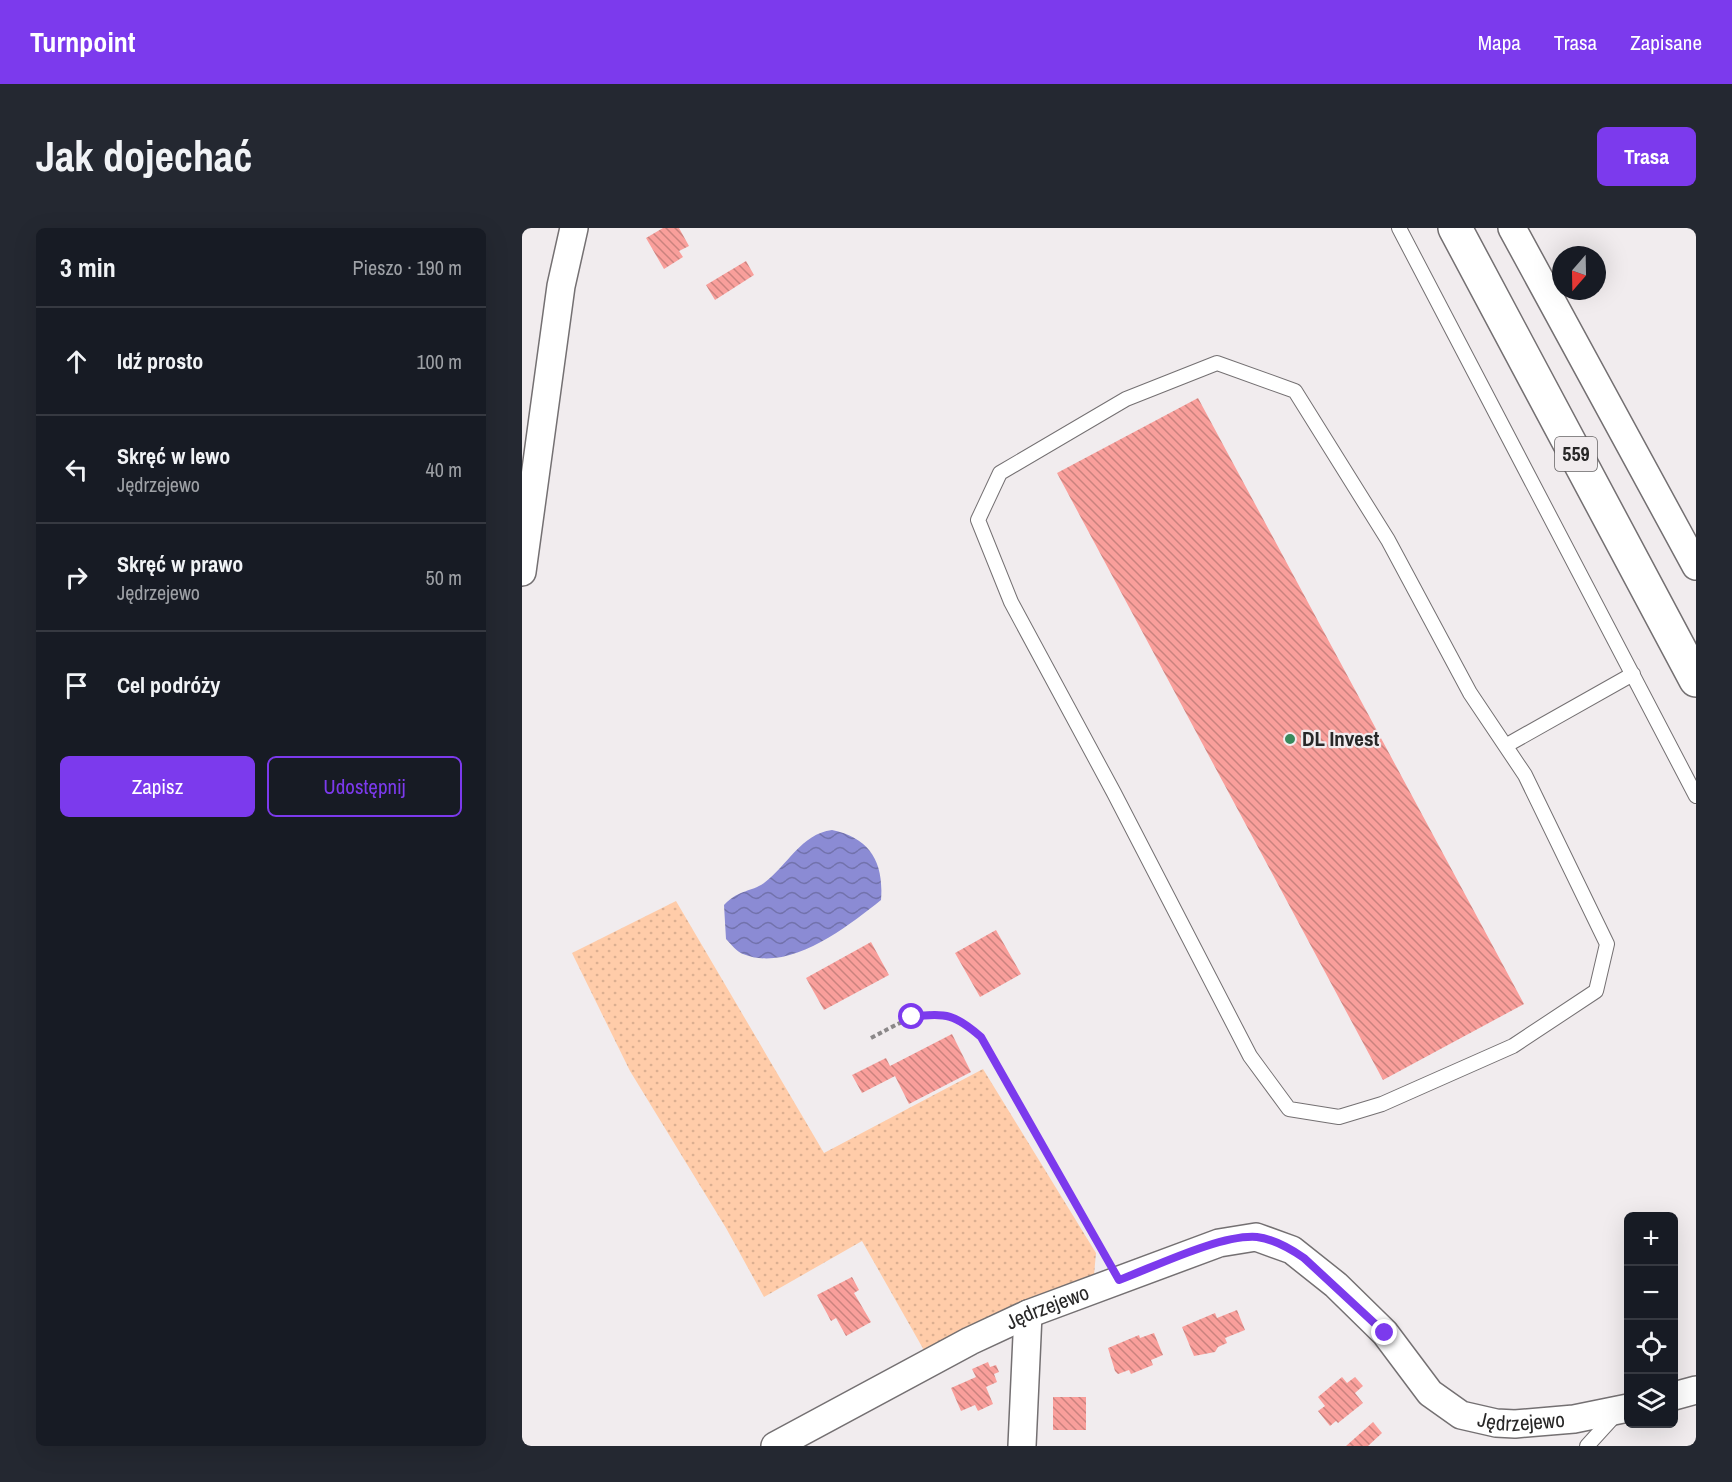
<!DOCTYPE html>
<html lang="pl">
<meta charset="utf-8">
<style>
:root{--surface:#171b24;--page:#242831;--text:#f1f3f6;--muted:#9ea1a6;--line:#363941;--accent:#7c3aed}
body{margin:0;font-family:"Archivo Narrow",sans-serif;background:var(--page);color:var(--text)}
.controls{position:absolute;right:18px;bottom:18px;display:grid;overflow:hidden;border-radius:9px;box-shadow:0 6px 24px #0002}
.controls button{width:54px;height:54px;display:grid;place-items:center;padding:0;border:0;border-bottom:2px solid var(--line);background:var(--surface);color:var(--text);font:30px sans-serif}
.compass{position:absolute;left:1030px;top:18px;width:54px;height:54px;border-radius:50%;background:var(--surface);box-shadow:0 6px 24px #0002;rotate:200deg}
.stop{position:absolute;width:18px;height:18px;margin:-14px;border:4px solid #7c3aed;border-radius:50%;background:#fff}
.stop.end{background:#7c3aed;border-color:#fff;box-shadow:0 2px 6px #0008}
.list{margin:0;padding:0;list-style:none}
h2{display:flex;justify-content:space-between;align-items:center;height:78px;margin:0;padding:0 24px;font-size:26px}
h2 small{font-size:20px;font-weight:400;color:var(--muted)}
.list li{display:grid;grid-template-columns:39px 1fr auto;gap:18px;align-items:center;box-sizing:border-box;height:108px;padding:0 24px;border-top:2px solid var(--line)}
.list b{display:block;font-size:22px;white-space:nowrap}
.list p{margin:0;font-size:20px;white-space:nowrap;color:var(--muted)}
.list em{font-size:20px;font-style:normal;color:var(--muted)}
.actions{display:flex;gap:12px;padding:18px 24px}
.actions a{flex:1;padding:14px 0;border:2px solid var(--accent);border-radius:9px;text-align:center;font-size:21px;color:var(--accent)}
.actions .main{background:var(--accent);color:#fff}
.icon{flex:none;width:33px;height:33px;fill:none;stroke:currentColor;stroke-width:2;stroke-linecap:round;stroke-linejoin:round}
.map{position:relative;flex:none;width:1174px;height:1218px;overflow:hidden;border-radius:9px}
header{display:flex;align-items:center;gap:36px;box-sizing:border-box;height:84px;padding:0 30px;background:var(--accent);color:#fff}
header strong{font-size:28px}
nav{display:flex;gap:33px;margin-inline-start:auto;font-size:21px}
.intro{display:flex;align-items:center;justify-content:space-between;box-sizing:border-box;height:144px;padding:0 36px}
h1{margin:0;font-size:42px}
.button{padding:15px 27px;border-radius:9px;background:var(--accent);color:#fff;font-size:21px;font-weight:700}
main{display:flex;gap:36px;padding:0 36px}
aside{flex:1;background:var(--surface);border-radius:9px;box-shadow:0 6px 24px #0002}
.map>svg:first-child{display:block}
.grass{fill:url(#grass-dots)}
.water{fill:url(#water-waves)}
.building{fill:url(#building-back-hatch)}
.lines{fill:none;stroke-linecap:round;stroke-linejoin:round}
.service-casing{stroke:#747072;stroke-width:16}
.minor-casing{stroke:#747072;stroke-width:30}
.primary-casing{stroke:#747072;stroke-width:36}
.path{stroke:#8a8788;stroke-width:4;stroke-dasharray:4.5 3;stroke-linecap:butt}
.service{stroke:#fff;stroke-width:14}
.minor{stroke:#fff;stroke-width:27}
.primary{stroke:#fff;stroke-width:33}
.route{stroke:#7c3aed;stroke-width:8}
.poi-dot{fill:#388a5c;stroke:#f1ecee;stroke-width:2}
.labels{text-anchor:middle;stroke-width:4.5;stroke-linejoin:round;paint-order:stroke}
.shield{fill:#f1ecee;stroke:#646263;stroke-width:1.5}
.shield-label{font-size:20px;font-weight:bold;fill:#282727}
.poi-label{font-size:21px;font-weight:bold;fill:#282727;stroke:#f1ecee;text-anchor:start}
.street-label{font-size:21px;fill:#282727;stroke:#f1ecee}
</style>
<header>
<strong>Turnpoint</strong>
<nav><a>Mapa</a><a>Trasa</a><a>Zapisane</a></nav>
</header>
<div class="intro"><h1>Jak dojechać</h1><a class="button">Trasa</a></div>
<main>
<aside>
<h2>3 min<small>Pieszo · 190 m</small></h2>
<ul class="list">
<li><svg class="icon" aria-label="ahead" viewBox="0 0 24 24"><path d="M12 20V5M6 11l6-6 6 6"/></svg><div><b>Idź prosto</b></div><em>100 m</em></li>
<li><svg class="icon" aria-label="left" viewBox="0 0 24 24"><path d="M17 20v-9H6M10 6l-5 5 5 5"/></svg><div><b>Skręć w lewo</b><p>Jędrzejewo</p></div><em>40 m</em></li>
<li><svg class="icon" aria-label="right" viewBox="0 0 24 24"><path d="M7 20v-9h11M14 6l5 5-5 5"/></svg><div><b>Skręć w prawo</b><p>Jędrzejewo</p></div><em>50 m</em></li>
<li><svg class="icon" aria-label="arrive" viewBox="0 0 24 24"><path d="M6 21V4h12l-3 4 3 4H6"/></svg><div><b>Cel podróży</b></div></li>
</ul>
<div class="actions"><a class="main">Zapisz</a><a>Udostępnij</a></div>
</aside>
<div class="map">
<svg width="1174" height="1218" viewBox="0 0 1174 1218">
<defs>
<pattern id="grass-dots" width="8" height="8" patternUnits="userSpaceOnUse" patternTransform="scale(1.5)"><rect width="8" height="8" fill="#ffcca9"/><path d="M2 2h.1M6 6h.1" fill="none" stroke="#dbaf91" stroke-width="1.8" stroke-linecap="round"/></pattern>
<pattern id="water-waves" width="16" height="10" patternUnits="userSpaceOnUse" patternTransform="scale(1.5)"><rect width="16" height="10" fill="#8b8bd4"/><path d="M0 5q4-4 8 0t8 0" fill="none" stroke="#7272ac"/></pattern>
<pattern id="building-back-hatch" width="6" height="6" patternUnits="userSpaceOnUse" patternTransform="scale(1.5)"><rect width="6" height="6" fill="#f99f9b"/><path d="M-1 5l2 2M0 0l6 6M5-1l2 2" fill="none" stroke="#ca827e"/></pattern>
</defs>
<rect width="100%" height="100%" fill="#f1ecee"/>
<path class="grass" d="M 154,673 L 302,925 L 461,841 L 574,1025 L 572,1047 L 453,1099 L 403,1124 L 340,1013 L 242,1069 L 204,1000 L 108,843 L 50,725 Z"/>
<path class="water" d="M 310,602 C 348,610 362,634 359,672 C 325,699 267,745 221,726 C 215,724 209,716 204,711 L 202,677 C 219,660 228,665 242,655 C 266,637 279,606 310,602 Z"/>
<path class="building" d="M 141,0 L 157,0 L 167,18 L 157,23 L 161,29 L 142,41 L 124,10 Z
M 224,33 L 232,47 L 193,72 L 184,57 Z
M 676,170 L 1002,776 L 861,852 L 535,245 Z
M 474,702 L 499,746 L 458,769 L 433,725 Z
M 349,714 L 367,747 L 302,782 L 284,750 Z
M 430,806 L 449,844 L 387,876 L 373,848 L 340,865 L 330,847 L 364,830 L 368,838 Z
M 330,1049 L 337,1062 L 332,1065 L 349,1094 L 324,1108 L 314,1090 L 309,1093 L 295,1067 Z
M 715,1082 L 723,1102 L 703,1110 L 705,1115 L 696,1119 L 693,1124 L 672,1128 L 660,1099 L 693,1085 L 695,1090 Z
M 632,1105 L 641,1127 L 629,1132 L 631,1137 L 609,1146 L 607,1142 L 596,1146 L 593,1143 L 586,1120 L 617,1107 L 618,1110 Z
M 466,1134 L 468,1139 L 474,1137 L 477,1144 L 472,1146 L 475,1154 L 464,1159 L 471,1176 L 456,1183 L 453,1177 L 439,1183 L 429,1160 L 454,1149 L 450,1141 Z
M 820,1149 L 825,1155 L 833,1149 L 841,1158 L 833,1165 L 841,1175 L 816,1195 L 814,1193 L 808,1198 L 796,1183 L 803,1178 L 796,1169 Z
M 531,1169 L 564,1169 L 564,1202 L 531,1202 Z
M 851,1194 L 860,1205 L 846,1218 L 824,1218 Z"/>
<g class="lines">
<g class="service-casing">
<path id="service" d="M 877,0 L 1174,568
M 695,135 L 773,163 L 866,312 L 948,465 L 1003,547 L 1085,716 L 1074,763 L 991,818 L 860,876 L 817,889 L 767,881 L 728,828 L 592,565 L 489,374 L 456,292 L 478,245 L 604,171 Z
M 985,517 L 1111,446
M 1065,1218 L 1095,1185"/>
</g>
<g class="minor-casing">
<g id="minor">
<path d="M 990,0 L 1174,338"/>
<path d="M 0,344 L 39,58 L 52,0"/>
<path d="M 1152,1168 L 1174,1162"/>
<path id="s1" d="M 253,1218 L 448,1113 L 506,1086 L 697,1015 L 734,1009 L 770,1022 L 814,1057 L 863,1105 L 908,1165 L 939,1187 L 974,1195 L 993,1196 L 1052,1191 L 1106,1180"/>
<path d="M 500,1218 L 506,1086"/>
</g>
</g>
<g class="primary-casing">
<path id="primary" d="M 933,0 L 1174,452"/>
</g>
<path class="path" d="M 349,810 C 395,786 415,770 459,809 L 585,1030"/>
<use href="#service" class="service"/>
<use href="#minor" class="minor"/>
<use href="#primary" class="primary"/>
</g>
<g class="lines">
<path class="route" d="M 390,789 C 424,784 434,787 459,809 L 597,1052 C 632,1039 699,1006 735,1009 C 751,1011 769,1021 782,1030 L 863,1105"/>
</g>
<circle class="poi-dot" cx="768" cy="511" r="6"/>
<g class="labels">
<rect class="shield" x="1033" y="209" width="42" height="34" rx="4.5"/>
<g class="shield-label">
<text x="1054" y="233">559</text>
</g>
<g class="poi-label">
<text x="780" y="518">DL Invest</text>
</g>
<g class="street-label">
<text dy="7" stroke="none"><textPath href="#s1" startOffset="306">Jędrzejewo</textPath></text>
<text dy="7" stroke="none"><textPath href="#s1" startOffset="864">Jędrzejewo</textPath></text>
</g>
</g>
</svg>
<div class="controls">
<button>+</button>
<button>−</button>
<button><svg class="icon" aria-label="locate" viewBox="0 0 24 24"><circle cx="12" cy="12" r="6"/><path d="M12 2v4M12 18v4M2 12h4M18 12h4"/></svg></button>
<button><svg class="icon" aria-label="layers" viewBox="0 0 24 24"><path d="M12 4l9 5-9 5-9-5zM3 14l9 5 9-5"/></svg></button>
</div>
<svg class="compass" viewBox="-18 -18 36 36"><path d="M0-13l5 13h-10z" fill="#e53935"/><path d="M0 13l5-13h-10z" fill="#9ea1a6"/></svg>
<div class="stop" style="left:390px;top:789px"></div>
<div class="stop end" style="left:863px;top:1105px"></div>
</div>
</main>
